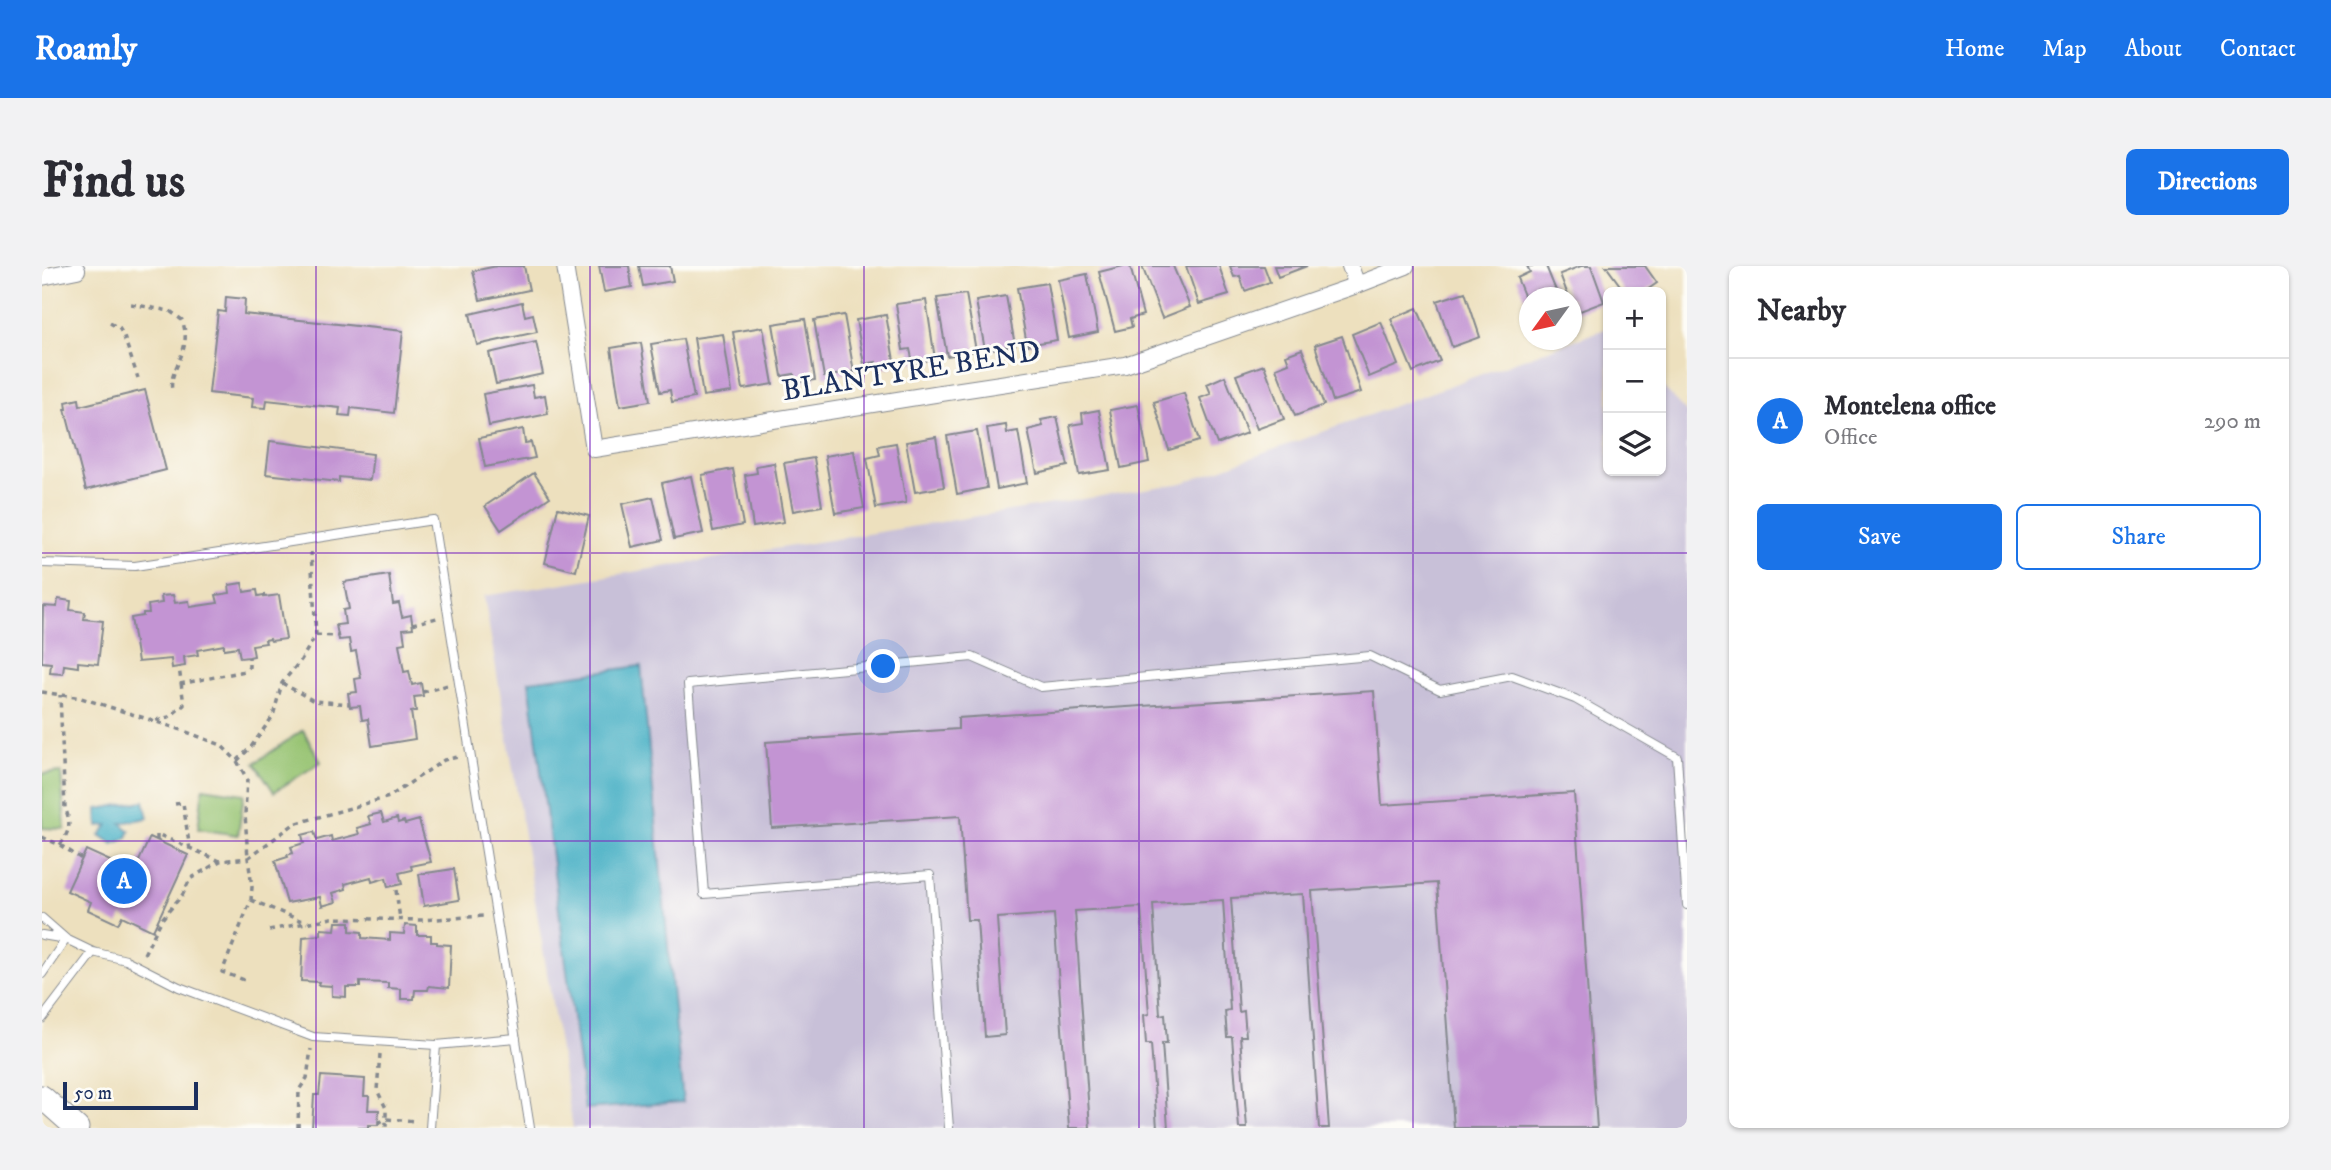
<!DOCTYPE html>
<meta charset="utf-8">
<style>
:root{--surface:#fff;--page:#f2f2f3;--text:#2b2b33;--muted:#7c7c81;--line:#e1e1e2;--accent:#1a73e8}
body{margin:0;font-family:"IM FELL DW Pica",serif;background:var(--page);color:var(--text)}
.controls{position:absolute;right:21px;top:21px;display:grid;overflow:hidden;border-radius:10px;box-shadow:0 2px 5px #0004}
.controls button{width:63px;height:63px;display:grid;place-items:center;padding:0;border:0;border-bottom:2px solid var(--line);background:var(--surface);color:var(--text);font:35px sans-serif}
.compass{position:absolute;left:1477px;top:21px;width:63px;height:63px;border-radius:50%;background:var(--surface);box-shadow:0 2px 5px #0004;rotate:237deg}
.scale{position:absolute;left:21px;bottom:18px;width:135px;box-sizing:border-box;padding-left:7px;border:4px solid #1b2f5e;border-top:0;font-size:19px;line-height:24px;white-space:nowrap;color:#1b2f5e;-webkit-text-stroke:5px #fdfcf7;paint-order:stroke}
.you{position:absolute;left:842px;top:401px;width:24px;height:24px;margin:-18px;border:5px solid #fff;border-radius:50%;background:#1a73e8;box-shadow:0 0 0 10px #1a73e833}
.badge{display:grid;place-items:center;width:46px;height:46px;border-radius:50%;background:var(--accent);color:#fff;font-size:23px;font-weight:700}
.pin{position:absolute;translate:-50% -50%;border:4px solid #fff;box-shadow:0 2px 7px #0006}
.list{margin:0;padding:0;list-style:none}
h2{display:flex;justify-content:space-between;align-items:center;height:91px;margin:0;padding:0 28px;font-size:30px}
h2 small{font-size:23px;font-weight:400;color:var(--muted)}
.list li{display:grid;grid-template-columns:46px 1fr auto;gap:21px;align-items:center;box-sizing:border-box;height:126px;padding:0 28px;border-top:2px solid var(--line)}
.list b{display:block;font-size:26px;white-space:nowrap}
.list p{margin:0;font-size:23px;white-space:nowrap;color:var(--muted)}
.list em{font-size:23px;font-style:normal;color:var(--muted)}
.actions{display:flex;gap:14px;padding:21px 28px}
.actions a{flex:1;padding:16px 0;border:2px solid var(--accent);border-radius:10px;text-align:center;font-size:24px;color:var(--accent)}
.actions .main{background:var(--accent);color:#fff}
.icon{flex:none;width:38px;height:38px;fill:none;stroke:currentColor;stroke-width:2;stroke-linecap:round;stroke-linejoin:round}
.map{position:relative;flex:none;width:1645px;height:862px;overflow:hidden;border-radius:10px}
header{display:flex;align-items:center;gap:42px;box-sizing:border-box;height:98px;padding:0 35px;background:var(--accent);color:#fff}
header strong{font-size:33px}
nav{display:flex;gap:38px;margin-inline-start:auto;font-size:24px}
.intro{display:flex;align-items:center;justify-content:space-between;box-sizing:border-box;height:168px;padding:0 42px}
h1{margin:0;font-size:49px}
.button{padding:18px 32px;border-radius:10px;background:var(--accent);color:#fff;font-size:24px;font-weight:700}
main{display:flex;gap:42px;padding:0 42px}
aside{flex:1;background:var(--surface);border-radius:10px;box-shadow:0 2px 5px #0004}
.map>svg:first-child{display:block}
.industrial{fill:#c8c0d8}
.green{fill:#95c270;stroke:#587867;stroke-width:2}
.water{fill:#45afc4;stroke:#306f91;stroke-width:2}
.building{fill:#c394d3}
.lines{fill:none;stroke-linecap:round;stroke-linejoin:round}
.service-casing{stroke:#84888e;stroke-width:10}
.minor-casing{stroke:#84888e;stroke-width:18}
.secondary-casing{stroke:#84888e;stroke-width:25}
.path{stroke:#84888e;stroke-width:3.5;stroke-dasharray:5 5;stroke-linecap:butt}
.service{stroke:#fff;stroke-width:8}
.minor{stroke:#fff;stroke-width:16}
.secondary{stroke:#fff;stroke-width:23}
.grid{fill:none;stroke:#7b2cbf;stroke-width:2;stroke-opacity:0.55}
.labels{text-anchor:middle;stroke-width:6;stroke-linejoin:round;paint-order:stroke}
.street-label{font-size:30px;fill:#1b2f5e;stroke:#fdfcf7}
</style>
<header>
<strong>Roamly</strong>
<nav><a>Home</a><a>Map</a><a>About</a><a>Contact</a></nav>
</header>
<div class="intro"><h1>Find us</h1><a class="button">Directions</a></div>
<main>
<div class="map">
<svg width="1645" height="862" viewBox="0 0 1645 862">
<rect width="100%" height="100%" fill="#fdfcf7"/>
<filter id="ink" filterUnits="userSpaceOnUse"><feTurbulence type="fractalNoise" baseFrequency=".0143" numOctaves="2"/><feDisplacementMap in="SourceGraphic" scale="14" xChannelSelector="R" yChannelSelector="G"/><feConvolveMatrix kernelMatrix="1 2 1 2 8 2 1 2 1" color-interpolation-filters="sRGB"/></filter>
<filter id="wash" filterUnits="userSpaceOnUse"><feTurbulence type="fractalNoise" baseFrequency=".00686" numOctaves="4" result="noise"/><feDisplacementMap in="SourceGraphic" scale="28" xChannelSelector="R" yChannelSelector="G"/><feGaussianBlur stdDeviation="1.57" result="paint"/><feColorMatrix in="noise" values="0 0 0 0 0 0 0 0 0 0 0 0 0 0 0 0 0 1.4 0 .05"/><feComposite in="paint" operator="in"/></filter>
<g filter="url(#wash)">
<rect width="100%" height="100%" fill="#ede0be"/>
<path class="industrial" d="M 1566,62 L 1566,205 L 1619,205 L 1619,119 L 1645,147 L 1645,862 L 531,862 L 442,330 L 1140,217 Z"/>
<path class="green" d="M 261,464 L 279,496 L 232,526 L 213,497 Z
M 19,506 L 23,563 L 0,562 L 0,508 Z
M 161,522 L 202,528 L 196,569 L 156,563 Z"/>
<path class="water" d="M 599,400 L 641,836 L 543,843 L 487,415 Z
M 102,535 L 106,552 L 79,557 L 88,565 L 84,573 L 71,578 L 58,569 L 66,559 L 56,560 L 55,543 Z"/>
<g id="blocks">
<path class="building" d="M 455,0 L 482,0 L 487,24 L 438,34 L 431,5 Z
M 557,0 L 587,0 L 590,21 L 562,26 Z
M 597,0 L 628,0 L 631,15 L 601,20 Z
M 1081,0 L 1088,0 L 1101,49 L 1088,53 L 1090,61 L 1073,65 L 1057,6 Z
M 1100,0 L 1131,0 L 1148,41 L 1120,52 Z
M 1144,0 L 1177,0 L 1187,29 L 1157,38 Z
M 1188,0 L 1222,0 L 1228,16 L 1203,25 L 1198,10 L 1192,11 Z
M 1232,0 L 1265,0 L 1236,11 Z
M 1485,0 L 1504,0 L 1517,32 L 1488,32 L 1487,42 L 1475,12 L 1488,6 Z
M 1539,0 L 1549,0 L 1562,36 L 1533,47 L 1530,32 L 1527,32 L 1518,8 Z
M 1564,0 L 1603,0 L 1615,17 L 1602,26 L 1583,26 Z
M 1045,8 L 1056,66 L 1027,72 L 1016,14 Z
M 1005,17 L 1015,74 L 985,79 L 975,22 Z
M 1423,26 L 1438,71 L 1410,81 L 1395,35 Z
M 924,28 L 934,85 L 905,90 L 895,32 Z
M 964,30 L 973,79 L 943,84 L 934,35 Z
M 184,31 L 203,33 L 202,48 L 361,65 L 352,147 L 309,142 L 308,150 L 297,149 L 298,142 L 225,134 L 224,142 L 210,141 L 211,132 L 167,127 L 176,45 L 183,46 Z
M 884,34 L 893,93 L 871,97 L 868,83 L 861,84 L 854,38 Z
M 480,36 L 483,50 L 491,48 L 495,66 L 435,79 L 428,48 Z
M 1375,42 L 1398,95 L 1371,106 L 1349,53 Z
M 802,49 L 812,106 L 782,111 L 772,54 Z
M 844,49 L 853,100 L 835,103 L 834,96 L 822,98 L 814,54 Z
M 763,53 L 773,114 L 753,117 L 752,108 L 740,110 L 731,58 Z
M 1339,56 L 1356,99 L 1327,111 L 1310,68 Z
M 721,61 L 731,118 L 701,123 L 691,66 Z
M 681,68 L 690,126 L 661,130 L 652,72 Z
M 1300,70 L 1319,126 L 1291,135 L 1273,79 Z
M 641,73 L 652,132 L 630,136 L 628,124 L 618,126 L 609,78 Z
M 494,76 L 501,108 L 454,118 L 447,87 Z
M 599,77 L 608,135 L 578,140 L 569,82 Z
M 1260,83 L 1282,139 L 1253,150 L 1234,102 L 1247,97 L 1244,89 Z
M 1222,99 L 1242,153 L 1215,163 L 1194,109 Z
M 1183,110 L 1205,167 L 1175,178 L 1158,132 L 1169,128 L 1165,118 Z
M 490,119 L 492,131 L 503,129 L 506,148 L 447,160 L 441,128 Z
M 103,124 L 124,204 L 44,224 L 23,143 L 25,143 L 24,136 L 37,133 L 38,140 Z
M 1142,127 L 1157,175 L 1127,184 L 1112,136 Z
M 1096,139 L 1107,196 L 1079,202 L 1068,144 Z
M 1057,144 L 1068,204 L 1037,209 L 1028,159 L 1041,157 L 1040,147 Z
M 1015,151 L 1026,200 L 995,207 L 986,164 L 1001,160 L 999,154 Z
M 964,159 L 965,167 L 976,165 L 985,217 L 955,223 L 945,162 Z
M 481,163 L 483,177 L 489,176 L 493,192 L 443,201 L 437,172 Z
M 935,165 L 945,222 L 915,228 L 905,170 Z
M 894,171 L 902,221 L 873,226 L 864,176 Z
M 228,175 L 331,188 L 328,214 L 297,211 L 297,216 L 224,208 Z
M 854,177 L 864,237 L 834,242 L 825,192 L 838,189 L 836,180 Z
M 812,185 L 822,242 L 793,247 L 783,190 Z
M 772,192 L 780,240 L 751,245 L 742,197 Z
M 732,197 L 742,256 L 711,261 L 703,209 L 715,207 L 714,200 Z
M 691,203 L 701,259 L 671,265 L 660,209 Z
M 492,207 L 508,231 L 459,264 L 443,240 Z
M 649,210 L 661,267 L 632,273 L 620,217 Z
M 611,231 L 621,274 L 590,281 L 580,238 Z
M 516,242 L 547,250 L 534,305 L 503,297 Z
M 347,309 L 351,338 L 357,337 L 360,351 L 369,349 L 371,362 L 361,363 L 363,377 L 357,378 L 362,406 L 367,405 L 370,419 L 379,417 L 381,430 L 372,431 L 374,445 L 369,446 L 373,473 L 330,480 L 326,453 L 320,454 L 318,440 L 308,441 L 306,427 L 315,426 L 313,413 L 319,412 L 314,385 L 309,386 L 307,373 L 297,374 L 294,359 L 303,358 L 301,344 L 307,343 L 302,316 Z
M 200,317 L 202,326 L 215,324 L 216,330 L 222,329 L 222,331 L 237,329 L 244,373 L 229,375 L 228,373 L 223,374 L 224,377 L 210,379 L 212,390 L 207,391 L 198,392 L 196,381 L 182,383 L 182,379 L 155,384 L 156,389 L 142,391 L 143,400 L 130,402 L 129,393 L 96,396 L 89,352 L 101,350 L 101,347 L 107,347 L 106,339 L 120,337 L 119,330 L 131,329 L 133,337 L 147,335 L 148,341 L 176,337 L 174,329 L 188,327 L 187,319 Z
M 16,333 L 29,335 L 28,344 L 43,346 L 42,353 L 61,355 L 56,398 L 36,396 L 36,401 L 22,399 L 21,408 L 8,407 L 9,397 L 0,396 L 1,340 L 15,341 Z
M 1332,425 L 1340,539 L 1532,527 L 1555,862 L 1412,862 L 1395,617 L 1270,625 L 1287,862 L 1277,862 L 1261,628 L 1189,632 L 1197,746 L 1202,745 L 1204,770 L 1198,770 L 1205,862 L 1197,862 L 1190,771 L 1185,771 L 1183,745 L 1188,744 L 1181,634 L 1111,638 L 1118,749 L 1123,748 L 1125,777 L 1120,777 L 1126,862 L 1115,862 L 1109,778 L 1104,778 L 1102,749 L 1107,748 L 1099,641 L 1033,645 L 1048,862 L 1027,862 L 1012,648 L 955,652 L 963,769 L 943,771 L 935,654 L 925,654 L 918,550 L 730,562 L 724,476 L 916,463 L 916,452 Z
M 339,547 L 342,556 L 355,552 L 356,557 L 362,555 L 363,558 L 377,554 L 389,596 L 369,600 L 370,604 L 357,607 L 360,618 L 346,621 L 344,612 L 330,616 L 329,611 L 303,618 L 304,623 L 291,627 L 294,636 L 280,640 L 278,631 L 245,637 L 233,595 L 246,591 L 245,589 L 251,587 L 249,581 L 262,577 L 260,569 L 272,566 L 275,574 L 289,570 L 290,575 L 317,568 L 315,562 L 329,558 L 326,550 Z
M 108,571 L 146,589 L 111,665 L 80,650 L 76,658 L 46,644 L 49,636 L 25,625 L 44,584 L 92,606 Z
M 412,603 L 417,634 L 382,640 L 377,608 Z
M 294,656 L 308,656 L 308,665 L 320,666 L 320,672 L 348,674 L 348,667 L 362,668 L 363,659 L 375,660 L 375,669 L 389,669 L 389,676 L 395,676 L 395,678 L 409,679 L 407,722 L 387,720 L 386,724 L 373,724 L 372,733 L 359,733 L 359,723 L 346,722 L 346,717 L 318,716 L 318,721 L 304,721 L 304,731 L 290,730 L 290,720 L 276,719 L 277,716 L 259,715 L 261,671 L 279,669 L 279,663 L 293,664 Z
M 279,810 L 323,813 L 322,830 L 327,830 L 326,844 L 337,844 L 336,859 L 326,859 L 326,862 L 270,862 L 272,829 L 277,829 Z"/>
</g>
</g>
<g filter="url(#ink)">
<use href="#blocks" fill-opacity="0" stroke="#84888e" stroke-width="2"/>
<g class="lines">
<g class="service-casing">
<path id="service" d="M 0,297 L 93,300 L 391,254 L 488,862
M 0,652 L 24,673 L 0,669
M 0,708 L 24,673 L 51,686 L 84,694 L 137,721 L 271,771 L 394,779 L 388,862
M 0,753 L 51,686
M 394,779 L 474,772
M 907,862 L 888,609 L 662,628 L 646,418 L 930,391 L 999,421 L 1328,390 L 1398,424 L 1470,410 L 1533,433 L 1635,491 L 1645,639"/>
</g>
<g class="minor-casing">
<path id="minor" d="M 523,0 L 552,183 L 899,127 L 1083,99 L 1315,19 L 1364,0
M 1308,0 L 1315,19
M 0,11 L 35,4"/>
</g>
<g class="secondary-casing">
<path id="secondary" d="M 0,831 L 35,862"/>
</g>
<path class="path" d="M 89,38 L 128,45 L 140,54 C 152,86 126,102 130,124
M 68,57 L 77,62 L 81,68 L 96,112
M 370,358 L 395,352
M 274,369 L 296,370
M 240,417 L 272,435 L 308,438
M 138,418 L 203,405 L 207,401 L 207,391
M 0,426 L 39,432 L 137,463 L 179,479 L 195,495 L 209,481 L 231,450 L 240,417 L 259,394 L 274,369 L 269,286
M 381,426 L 406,419
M 114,454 L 127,451 L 142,439 L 137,401
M 195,495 L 205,513 L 203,548 L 206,592 L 252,558 L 347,531 L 402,494 L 416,491
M 133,538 L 141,537 L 148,584
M 0,571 L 18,579 C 27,566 30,558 23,542 L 18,429
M 115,574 L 115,568 L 178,595
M 18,579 L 40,593
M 354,624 L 358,653
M 209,634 L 265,657
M 227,664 L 290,652 L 379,654 L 442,650
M 102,688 L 120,653 L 141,628 L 148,613 L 178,595 L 206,592 L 210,621 L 209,634 L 180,706 L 205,715
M 338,788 L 335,824 L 344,842 L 344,862
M 336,857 L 344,853 L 375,855
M 256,862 L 257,824 L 265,812 L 269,783"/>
<use href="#service" class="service"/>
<use href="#minor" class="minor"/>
<use href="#secondary" class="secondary"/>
</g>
</g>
<path class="grid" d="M 274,0 L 274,862M 548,0 L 548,862M 822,0 L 822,862M 1097,0 L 1097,862M 1371,0 L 1371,862M 0,287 L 1645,287M 0,575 L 1645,575"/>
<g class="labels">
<g class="street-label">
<text transform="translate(869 104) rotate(-9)" y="10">BLANTYRE BEND</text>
</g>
</g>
</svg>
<div class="controls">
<button>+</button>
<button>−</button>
<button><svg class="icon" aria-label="layers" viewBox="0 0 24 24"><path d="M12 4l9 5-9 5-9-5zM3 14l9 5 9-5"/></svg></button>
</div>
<svg class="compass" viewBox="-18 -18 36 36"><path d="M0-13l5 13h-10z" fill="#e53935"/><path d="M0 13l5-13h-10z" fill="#7c7c81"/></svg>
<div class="scale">50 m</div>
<div class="you"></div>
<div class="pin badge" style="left:82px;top:615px">A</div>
</div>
<aside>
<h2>Nearby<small></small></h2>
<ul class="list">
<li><span class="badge">A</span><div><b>Montelena office</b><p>Office</p></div><em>290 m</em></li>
</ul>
<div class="actions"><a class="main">Save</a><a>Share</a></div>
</aside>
</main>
